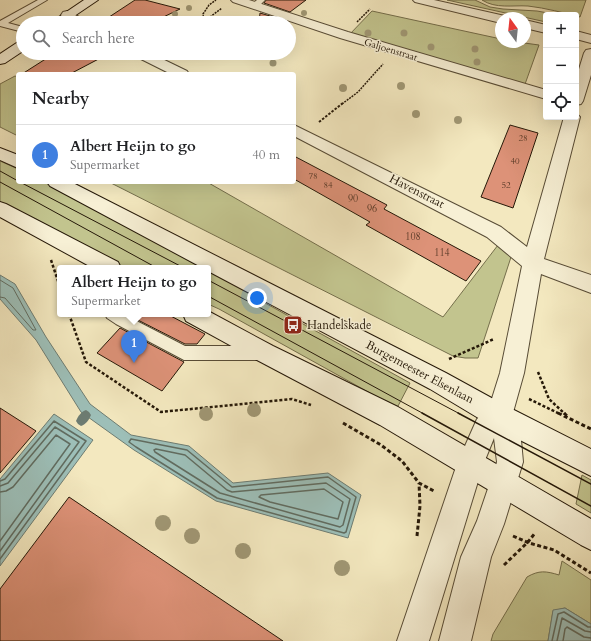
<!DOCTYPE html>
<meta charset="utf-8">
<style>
:root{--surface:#fff;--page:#f2f2f2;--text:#202124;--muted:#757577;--line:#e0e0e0;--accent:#b45309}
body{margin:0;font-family:Cardo,serif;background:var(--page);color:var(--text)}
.controls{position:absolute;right:12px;top:12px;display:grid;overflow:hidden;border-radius:4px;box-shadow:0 4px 16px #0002}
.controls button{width:36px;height:36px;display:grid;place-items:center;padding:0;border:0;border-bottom:1px solid var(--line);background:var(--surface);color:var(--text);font:20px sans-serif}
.compass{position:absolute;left:495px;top:12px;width:36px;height:36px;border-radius:50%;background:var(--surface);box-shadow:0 4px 16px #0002;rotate:345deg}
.you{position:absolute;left:257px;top:298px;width:14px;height:14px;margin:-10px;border:3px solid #fff;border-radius:50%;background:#1a73e8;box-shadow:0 0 0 6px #1a73e833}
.badge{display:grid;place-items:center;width:26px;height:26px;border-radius:50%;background:var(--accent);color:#fff;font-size:13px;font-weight:700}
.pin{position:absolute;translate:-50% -33px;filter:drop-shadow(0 1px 2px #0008)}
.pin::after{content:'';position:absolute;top:21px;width:14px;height:12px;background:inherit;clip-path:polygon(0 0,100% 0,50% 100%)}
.popup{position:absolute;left:57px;top:265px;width:154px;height:52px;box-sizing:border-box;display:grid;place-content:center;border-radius:4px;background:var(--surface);filter:drop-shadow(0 1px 3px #0005);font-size:13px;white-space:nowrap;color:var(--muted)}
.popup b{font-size:15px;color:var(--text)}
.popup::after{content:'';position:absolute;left:50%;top:100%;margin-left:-8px;border:8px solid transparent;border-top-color:var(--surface)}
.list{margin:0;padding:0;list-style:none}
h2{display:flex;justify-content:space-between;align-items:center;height:52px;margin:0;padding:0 16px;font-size:17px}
h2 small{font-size:13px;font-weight:400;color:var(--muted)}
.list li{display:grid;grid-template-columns:26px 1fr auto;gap:12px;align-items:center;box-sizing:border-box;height:60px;padding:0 16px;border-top:1px solid var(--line)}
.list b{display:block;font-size:15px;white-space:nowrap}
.list p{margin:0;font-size:13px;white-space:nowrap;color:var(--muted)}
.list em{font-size:13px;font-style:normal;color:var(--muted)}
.icon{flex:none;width:22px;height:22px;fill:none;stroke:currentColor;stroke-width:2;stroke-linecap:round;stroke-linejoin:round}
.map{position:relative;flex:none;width:591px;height:641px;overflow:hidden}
.search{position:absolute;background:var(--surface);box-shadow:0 4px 16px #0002;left:16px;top:16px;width:280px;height:44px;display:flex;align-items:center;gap:10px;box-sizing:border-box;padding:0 14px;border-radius:22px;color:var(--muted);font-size:15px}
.panel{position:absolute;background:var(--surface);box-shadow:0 4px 16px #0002;left:16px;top:72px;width:280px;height:112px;border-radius:4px}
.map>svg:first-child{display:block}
.green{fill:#c2c48e;stroke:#746e4b}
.water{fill:#9dbfb8;stroke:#6d7c72}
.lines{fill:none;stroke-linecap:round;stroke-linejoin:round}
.shore-far1{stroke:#616c60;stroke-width:1}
.shore{stroke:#616c60;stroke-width:1.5}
.stream{fill:#6d7c72;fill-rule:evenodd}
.building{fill:#dd9278;stroke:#251808}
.lane-casing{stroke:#584c36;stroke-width:2}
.street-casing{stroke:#584c36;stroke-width:2}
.secondary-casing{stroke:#251808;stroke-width:2}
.path-far3{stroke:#251808;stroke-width:1.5;stroke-dasharray:2 1;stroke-linecap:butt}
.path-far2{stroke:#251808;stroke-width:2;stroke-dasharray:2.5 1.5;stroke-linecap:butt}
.path-far1{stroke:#251808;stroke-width:2.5;stroke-dasharray:3 2;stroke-linecap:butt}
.path{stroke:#251808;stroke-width:3;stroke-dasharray:4 2.5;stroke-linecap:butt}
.lane{fill:#f7f0d5;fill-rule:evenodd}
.street{fill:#f7f0d5;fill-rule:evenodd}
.secondary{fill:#f7f0d5;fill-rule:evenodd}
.tram-far1{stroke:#251808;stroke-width:1}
.tram{stroke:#251808;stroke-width:1.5}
.tree{fill:#a09774}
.labels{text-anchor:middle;stroke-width:3;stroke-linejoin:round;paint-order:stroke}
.far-number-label{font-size:9px;fill:#533624}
.far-street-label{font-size:10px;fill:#251808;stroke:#f7f0d5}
.number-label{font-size:10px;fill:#533624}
.street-label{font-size:12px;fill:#251808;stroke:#f7f0d5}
.poi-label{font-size:12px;fill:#251808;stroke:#f7f0d5;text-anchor:start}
</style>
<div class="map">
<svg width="591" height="641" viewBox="0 0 591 641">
<rect width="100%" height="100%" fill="#f3e8bf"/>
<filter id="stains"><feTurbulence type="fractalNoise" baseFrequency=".005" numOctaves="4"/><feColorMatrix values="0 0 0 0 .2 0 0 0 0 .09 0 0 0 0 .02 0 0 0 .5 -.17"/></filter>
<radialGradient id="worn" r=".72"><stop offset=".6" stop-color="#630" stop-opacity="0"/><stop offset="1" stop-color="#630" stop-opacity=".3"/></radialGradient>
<path class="green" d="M 447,0 L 475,0 L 490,7 L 503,9 L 537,11 L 559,15 L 546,15 L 546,22 Z
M 482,0 L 586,0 L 580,17 C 564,13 546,8 528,6 C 512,5 496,9 482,0 Z
M 372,11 L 501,39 L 501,42 L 517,42 L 539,45 L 524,87 L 349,35 Z
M 15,76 L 18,77 L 18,136 L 0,127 L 0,84 Z
M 0,161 L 18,169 L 18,182 L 44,182 L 260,293 L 256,298 L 410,383 L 397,408 L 219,309 L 208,304 L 208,268 L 122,268 L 0,203 Z
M 109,182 L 207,182 L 443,317 L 498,245 L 513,251 L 478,358 L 465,358 L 453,356 Z
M 582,475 L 591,480 L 591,513 L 576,504 Z
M 562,561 L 591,580 L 591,624 L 565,608 L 553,611 L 548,641 L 491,641 L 493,634 L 527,577 C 539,570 546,571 559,575 Z"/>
<path class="water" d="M 0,275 L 15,284 L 46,337 L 90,404 L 131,435 L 189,446 L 233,483 L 328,473 L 361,495 L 348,538 L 216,501 L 134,450 L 81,412 L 36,340 L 0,299 Z
M 54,414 L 93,440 L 0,566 L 0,479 Z
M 565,608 L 591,624 L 591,641 L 548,641 L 553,610 Z"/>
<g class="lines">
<path class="shore-far1" d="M 0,280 L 13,288 L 36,330 L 33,330 L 5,298 L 0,297"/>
<path class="shore" d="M 131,439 L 187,450 L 232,487 L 328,477 L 356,497 L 346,532 L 344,533 L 217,498 L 136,447 L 129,442 Z
M 156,449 L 185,455 L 227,490 L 232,492 L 326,483 L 350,499 L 343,525 L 340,527 L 220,493 L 155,452 L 154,450 Z
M 0,481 L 5,479 L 54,421 L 86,441 L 0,559
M 0,486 L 8,483 L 55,427 L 79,442 L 0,551
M 324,489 L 343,502 L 338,519 L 270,502 L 259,497 L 261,495 Z
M 0,492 L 6,491 L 13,487 L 56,435 L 70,444 L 0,541
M 552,641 L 558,614 L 564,612 L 588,627 L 591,627
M 557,641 L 562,618 L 585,631 L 591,632
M 563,641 L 565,629 L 567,627 L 584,637 L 591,638"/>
<path class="stream" d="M 86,410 L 89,412 L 91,415 C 89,420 86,424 81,426 L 78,424 L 76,421 C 78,416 81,412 86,410 Z"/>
</g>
<path class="building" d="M 135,0 L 145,0 L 180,9 L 151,23 L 100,23 Z
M 266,0 L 306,0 L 290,12 L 264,3 Z
M 260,13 L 280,19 L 275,23 L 259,23 Z
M 55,53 L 110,53 L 70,74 L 22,74 Z
M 510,125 L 538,133 L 513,208 L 481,197 Z
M 294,156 L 387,205 L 384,209 L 481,261 L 466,281 L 366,225 L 370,222 L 294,179 Z
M 132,314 L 167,314 L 205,334 L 197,344 L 185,344 L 130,316 Z
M 120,328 L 184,362 L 162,391 L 97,353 Z
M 0,408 L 36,431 L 0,473 Z
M 69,497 L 283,641 L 0,641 L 0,589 Z"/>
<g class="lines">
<g class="lane-casing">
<path id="lane" d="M 38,0 L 47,0 L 8,23 L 23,27 L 23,32 L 0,26 L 0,21 Z
M 257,0 L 265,0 L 258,7 L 252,7 L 251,5 Z
M 105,314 L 123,314 L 185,346 L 264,346 L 269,348 L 271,353 L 269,358 L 264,360 L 184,360 L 116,324 L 107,318 Z"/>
</g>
<g class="street-casing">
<path id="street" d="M 231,0 L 249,0 L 348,32 L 546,90 L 546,99 L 340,38 L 233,2 Z
M 413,0 L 434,0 L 505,16 L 506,18 L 501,18 L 501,23 L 415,2 Z
M 67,11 L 85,20 L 87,23 L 72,23 L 61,15 L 63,12 Z
M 525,20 L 546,25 L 546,33 L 525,28 Z
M 576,31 L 591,35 L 591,43 L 576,39 Z
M 591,49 L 591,75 L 583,101 L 581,104 L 576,105 L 576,79 L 584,53 L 586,50 Z
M 133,53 L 150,53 L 187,71 L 189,74 L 171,74 L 135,56 Z
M 576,113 L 580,117 L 544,259 L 591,275 L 591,293 L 541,274 L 524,373 L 512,416 L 521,440 L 523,462 L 504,524 L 491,557 L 471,641 L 439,641 L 461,557 L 477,521 L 497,462 L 494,438 L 483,465 L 429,641 L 397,641 L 457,464 L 477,419 L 489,408 L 500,373 L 522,266 L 487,237 L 294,136 L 294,125 L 501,227 L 527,247 L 564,117 L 576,117 Z"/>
</g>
<g class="secondary-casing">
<path id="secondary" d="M 84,0 L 98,0 L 64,23 L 50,23 Z
M 23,41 L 23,51 L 5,63 L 0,64 L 0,54 L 18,42 Z
M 0,148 L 18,155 L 18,168 L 0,160 Z
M 47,182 L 71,182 L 446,373 L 508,407 L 591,449 L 591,476 L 490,425 L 430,389 L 208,271 L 208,268 L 203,268 L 50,186 Z
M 0,202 L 6,204 L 118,262 L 121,268 L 93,268 L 0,217 Z
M 208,311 L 273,346 L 398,407 L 591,519 L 591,550 L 581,545 L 380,425 L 257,360 L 186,321 L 183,314 L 208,314 Z"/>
</g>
<path class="path-far3" d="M 553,13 L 562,15
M 210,17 L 222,8
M 357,22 L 370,9
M 204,23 L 203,14 L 209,5 L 216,0
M 189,57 L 196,53
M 342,104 L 358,92 L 383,64"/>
<path class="path-far2" d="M 319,122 L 343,103"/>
<path class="path-far1" d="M 51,260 L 60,287
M 69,314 L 86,362 L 161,412 L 292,399 L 311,405
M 449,359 L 494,339
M 538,372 L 549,399 L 565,414
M 529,399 L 560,414"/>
<path class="path" d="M 558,413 L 591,429
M 564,413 L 568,417
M 343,423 L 381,445 L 402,461 L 419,483 L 434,491
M 417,536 L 420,506 L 419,483
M 513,536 L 529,543 L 554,550 L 591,573
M 504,565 L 528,542 L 535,533"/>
<use href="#lane" class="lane"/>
<use href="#street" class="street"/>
<use href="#secondary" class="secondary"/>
<path class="tram-far1" d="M 0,171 L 18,181
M 0,182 L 157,268
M 20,182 L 184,268
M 208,280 L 460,414
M 208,296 L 424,414"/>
<path class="tram" d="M 422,413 L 591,506
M 458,413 L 591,484"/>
</g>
<g class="tree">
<circle cx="189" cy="8" r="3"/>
<circle cx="304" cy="13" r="3"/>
<circle cx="175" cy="14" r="3"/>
<circle cx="368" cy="33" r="3.5"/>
<circle cx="404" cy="33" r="3.5"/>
<circle cx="431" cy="47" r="3.5"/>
<circle cx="475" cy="49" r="3.5"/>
<circle cx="477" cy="62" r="3.5"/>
<circle cx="273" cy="63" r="3.5"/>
<circle cx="401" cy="86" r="4"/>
<circle cx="343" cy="88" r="4"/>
<circle cx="416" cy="114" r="4"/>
<circle cx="458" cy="120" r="4"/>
<circle cx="254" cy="410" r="7"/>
<circle cx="206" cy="414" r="7"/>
<circle cx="163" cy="523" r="8"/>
<circle cx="192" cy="536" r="8"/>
<circle cx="243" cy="551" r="8"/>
<circle cx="342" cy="568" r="8"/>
</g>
<defs>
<g id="bus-square" transform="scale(1)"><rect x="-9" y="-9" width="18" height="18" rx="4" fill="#8f2418" stroke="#f7f0d5"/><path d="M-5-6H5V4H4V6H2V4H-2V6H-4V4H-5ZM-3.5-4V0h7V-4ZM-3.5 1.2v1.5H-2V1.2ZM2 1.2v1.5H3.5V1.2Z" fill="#fff"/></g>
</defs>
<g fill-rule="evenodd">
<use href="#bus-square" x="293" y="325"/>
</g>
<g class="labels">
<g class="far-number-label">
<text x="523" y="141">28</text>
<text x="515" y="164">40</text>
<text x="313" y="179">78</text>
<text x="328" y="188">84</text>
<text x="506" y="188">52</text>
</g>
<g class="far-street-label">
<text transform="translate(391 49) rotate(17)" y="4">Galjoenstraat</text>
</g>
<g class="number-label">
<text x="353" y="202">90</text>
<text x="372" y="212">96</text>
<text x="413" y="240">108</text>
<text x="442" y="256">114</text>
</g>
<g class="street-label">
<text transform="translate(417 191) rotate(27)" y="4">Havenstraat</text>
<text transform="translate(420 372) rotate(28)" y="4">Burgemeester Elsenlaan</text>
</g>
<g class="poi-label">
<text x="307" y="329">Handelskade</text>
</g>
</g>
<rect width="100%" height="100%" filter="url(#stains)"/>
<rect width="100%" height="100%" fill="url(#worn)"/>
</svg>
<div class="controls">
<button>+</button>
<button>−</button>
<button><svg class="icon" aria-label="locate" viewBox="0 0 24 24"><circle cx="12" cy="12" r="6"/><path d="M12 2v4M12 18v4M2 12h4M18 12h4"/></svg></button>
</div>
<svg class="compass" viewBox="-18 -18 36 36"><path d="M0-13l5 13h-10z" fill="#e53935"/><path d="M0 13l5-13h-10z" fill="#757577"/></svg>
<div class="you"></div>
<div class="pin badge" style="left:134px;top:363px;background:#3f7fe0">1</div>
<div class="popup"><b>Albert Heijn to go</b>Supermarket</div>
<div class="search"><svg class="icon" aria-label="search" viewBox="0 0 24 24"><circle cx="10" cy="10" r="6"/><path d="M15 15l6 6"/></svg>Search here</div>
<section class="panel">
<h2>Nearby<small></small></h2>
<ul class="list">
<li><span class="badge" style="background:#3f7fe0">1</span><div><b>Albert Heijn to go</b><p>Supermarket</p></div><em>40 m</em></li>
</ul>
</section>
</div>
